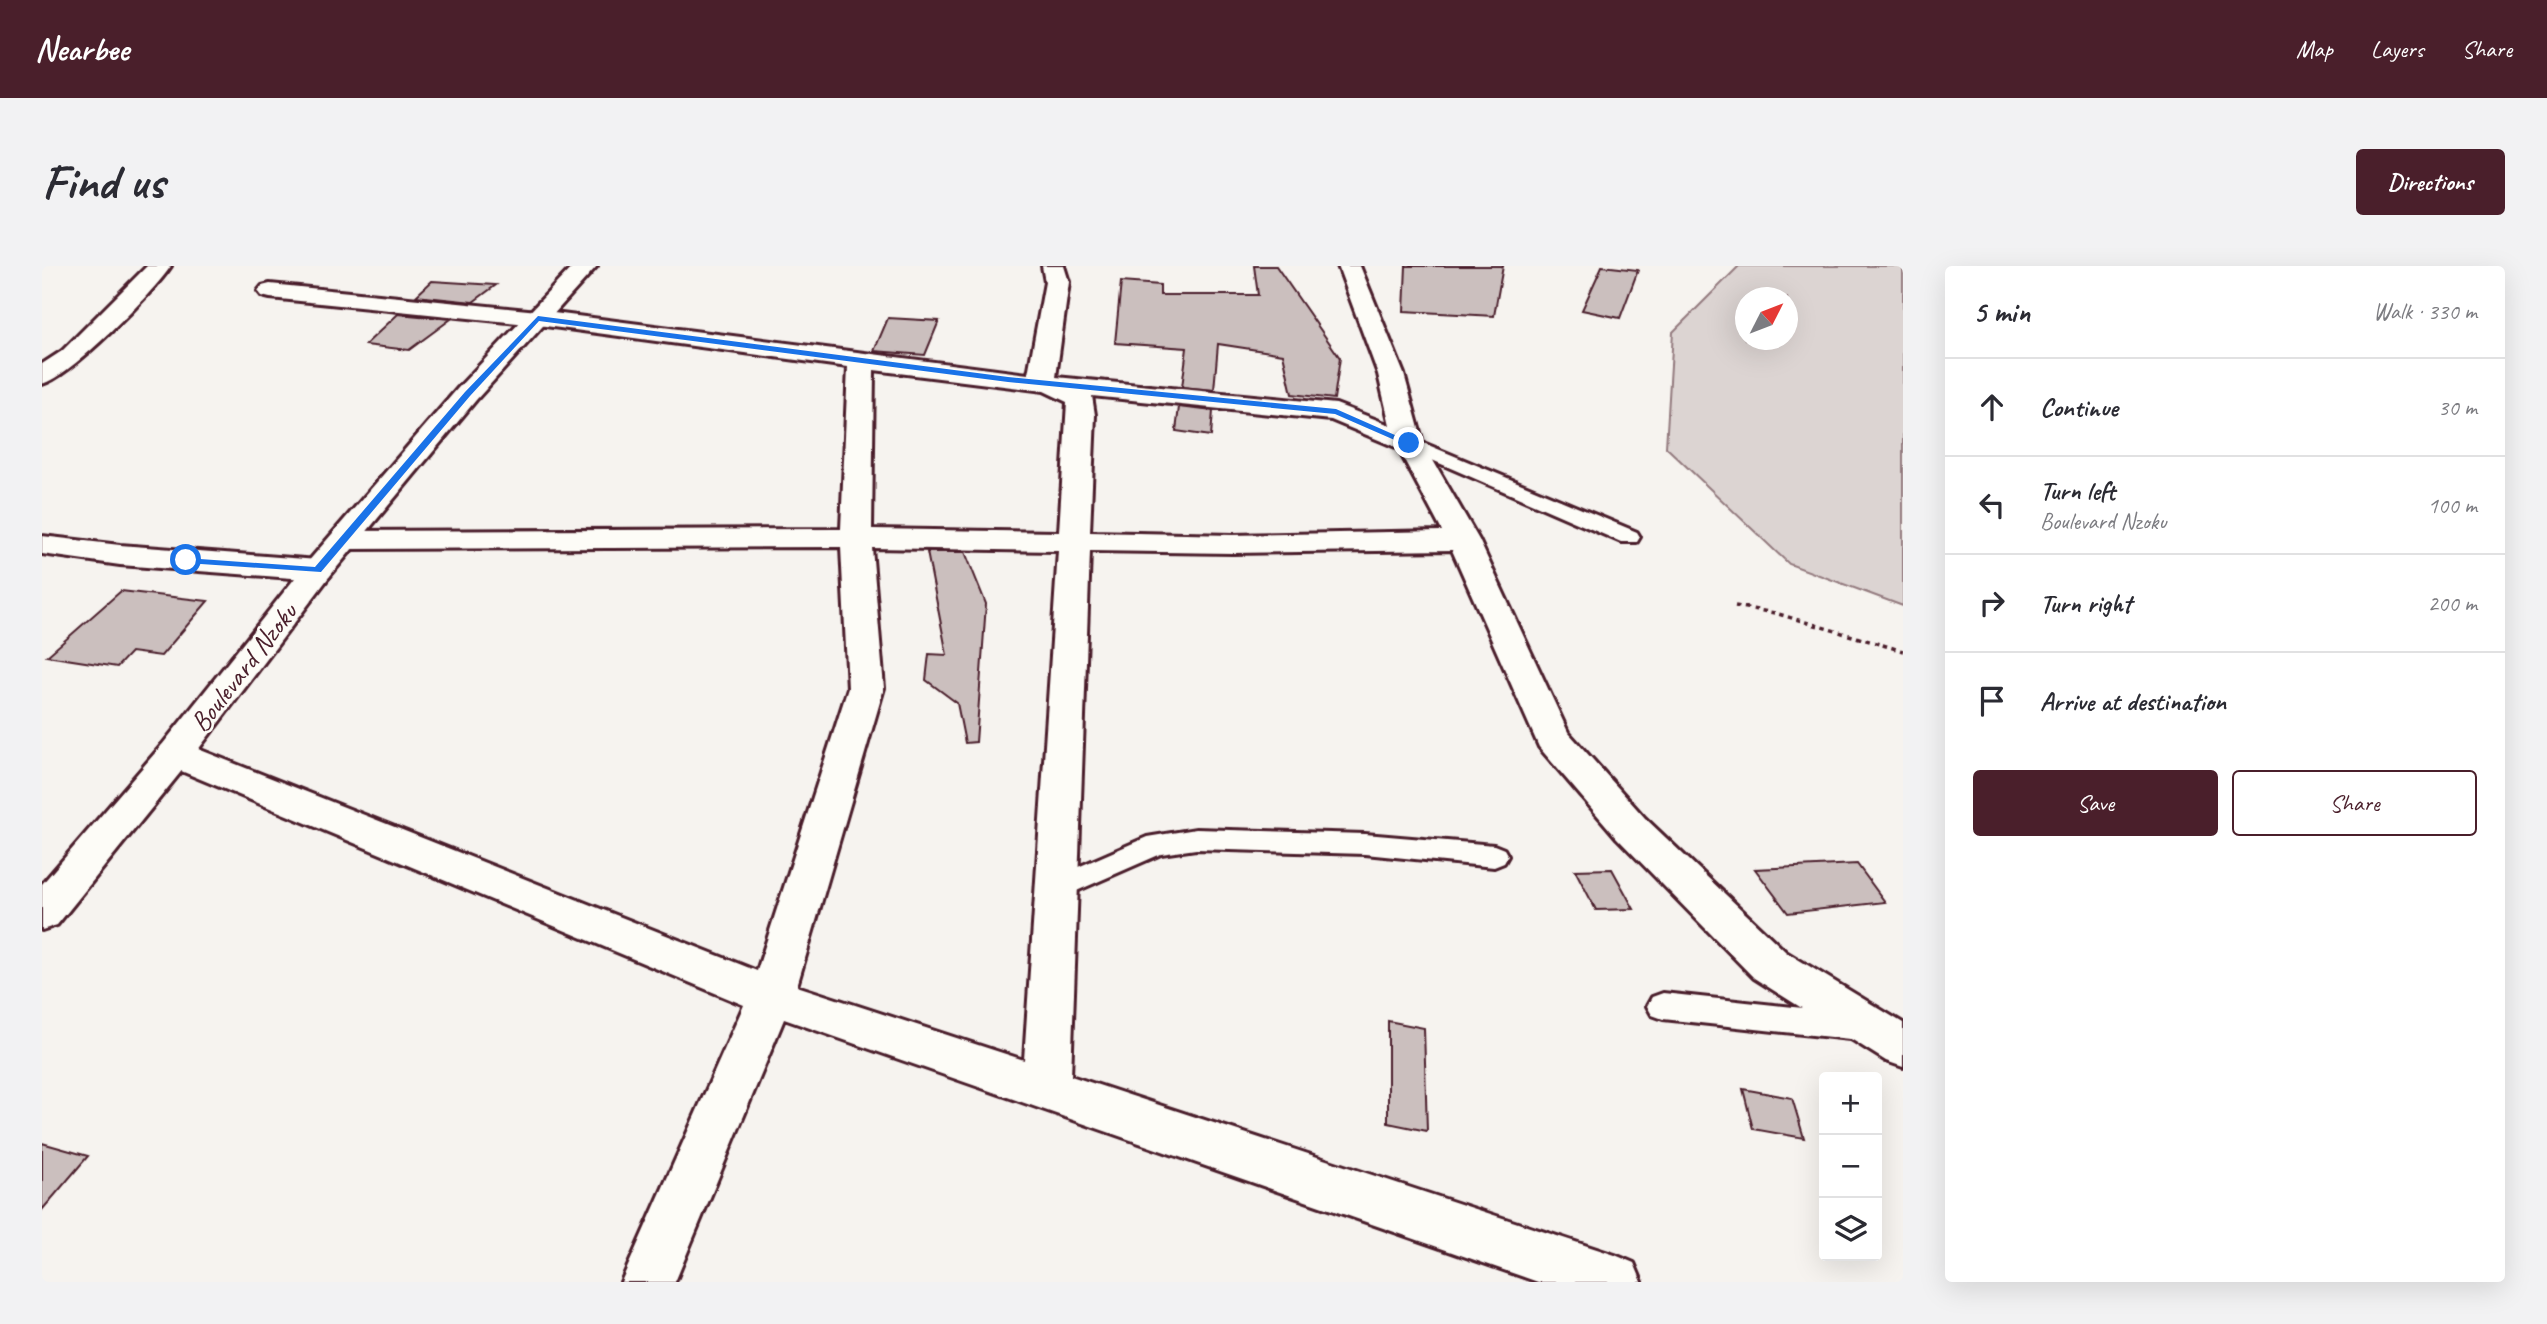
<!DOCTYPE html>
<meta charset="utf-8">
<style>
:root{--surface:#fff;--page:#f2f2f3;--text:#2b2b33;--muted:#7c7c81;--line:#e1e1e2;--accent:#4a1f2b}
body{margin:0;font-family:Caveat,sans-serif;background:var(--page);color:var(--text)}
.controls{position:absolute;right:21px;bottom:21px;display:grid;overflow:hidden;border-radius:7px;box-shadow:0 7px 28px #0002}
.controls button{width:63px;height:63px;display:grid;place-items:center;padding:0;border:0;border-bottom:2px solid var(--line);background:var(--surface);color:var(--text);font:35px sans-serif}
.compass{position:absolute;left:1693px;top:21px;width:63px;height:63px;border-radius:50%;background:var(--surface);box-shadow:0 7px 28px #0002;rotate:48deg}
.stop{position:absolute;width:21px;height:21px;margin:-16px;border:5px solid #1a73e8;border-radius:50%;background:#fff}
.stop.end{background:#1a73e8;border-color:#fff;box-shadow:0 2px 7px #0008}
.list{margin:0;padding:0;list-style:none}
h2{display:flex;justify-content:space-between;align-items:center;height:91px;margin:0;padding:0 28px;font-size:30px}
h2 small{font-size:23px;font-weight:400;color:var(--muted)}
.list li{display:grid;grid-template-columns:46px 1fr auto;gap:21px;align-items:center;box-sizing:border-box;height:98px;padding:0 28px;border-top:2px solid var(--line)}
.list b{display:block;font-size:26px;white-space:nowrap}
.list p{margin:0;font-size:23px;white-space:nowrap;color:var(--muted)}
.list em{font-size:23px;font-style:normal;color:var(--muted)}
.actions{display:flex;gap:14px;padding:21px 28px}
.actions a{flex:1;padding:16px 0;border:2px solid var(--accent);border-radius:7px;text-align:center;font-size:24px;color:var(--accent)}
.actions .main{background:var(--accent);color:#fff}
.icon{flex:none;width:38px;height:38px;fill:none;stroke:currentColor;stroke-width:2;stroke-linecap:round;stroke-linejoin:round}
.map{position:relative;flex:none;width:1861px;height:1016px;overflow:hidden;border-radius:7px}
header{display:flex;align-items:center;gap:42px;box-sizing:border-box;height:98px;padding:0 35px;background:var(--accent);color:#fff}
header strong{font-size:33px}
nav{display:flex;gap:38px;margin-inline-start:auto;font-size:24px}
.intro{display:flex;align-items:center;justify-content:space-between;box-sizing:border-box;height:168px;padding:0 42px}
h1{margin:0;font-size:49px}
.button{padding:18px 32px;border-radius:7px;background:var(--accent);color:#fff;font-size:24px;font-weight:700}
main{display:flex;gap:42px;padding:0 42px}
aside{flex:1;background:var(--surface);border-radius:7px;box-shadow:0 7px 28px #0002}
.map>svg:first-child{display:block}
.green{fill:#dcd4d2;stroke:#937a7e;stroke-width:2;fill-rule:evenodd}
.building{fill:#cbbfbe;stroke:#4a1f2b;stroke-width:2}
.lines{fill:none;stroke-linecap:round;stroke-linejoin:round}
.service-casing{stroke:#4a1f2b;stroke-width:6}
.minor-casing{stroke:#4a1f2b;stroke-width:6}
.tertiary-casing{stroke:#4a1f2b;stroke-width:6}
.path{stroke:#4a1f2b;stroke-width:3.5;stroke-dasharray:4.5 4.5;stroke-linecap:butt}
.service{fill:#fdfcf7;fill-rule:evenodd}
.minor{fill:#fdfcf7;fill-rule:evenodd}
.tertiary{fill:#fdfcf7;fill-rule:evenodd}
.route{fill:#1a73e8}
.labels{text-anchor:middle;stroke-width:5;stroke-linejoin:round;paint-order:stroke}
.street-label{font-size:28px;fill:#4a1f2b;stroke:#fdfcf7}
</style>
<header>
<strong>Nearbee</strong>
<nav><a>Map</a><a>Layers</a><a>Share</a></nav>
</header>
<div class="intro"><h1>Find us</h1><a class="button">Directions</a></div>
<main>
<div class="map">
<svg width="1861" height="1016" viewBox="0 0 1861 1016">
<rect width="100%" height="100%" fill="#f6f3ef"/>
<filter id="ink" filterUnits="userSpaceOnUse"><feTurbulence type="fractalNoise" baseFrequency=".0143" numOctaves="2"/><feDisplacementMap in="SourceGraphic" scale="14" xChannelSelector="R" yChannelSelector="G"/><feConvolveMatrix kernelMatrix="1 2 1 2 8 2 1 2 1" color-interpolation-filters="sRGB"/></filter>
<g filter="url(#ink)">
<path class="green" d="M 1697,0 L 1861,0 L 1861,340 L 1747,298 L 1624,181 L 1631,66 ZM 1703,32 L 1745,32 L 1745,74 L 1703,74 Z"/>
<path class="building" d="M 1212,0 L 1234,0 L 1298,92 L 1292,133 L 1250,128 L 1241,88 L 1176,78 L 1172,124 L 1140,121 L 1145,82 L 1073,77 L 1079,16 L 1118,19 L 1118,29 L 1216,29 Z
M 1364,0 L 1461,0 L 1452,50 L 1362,45 Z
M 1560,0 L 1596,4 L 1578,52 L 1540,44 Z
M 390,15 L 454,19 L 431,36 L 374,30 Z
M 356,48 L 409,53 L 367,84 L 323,79 Z
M 846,52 L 897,55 L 883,89 L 832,85 Z
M 1137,141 L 1171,145 L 1169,170 L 1134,165 Z
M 885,286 L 923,286 L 944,338 L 934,476 L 923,477 L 915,437 L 884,414 L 887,388 L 905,389 Z
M 79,325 L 166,335 L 119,390 L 89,386 L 75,401 L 5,390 Z
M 1815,598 L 1843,636 L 1746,647 L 1713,603 Z
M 1570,603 L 1592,643 L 1554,644 L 1533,604 Z
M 1346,755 L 1382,762 L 1385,865 L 1346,857 Z
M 1701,823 L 1750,832 L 1762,872 L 1711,863 Z
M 0,877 L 46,890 L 0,944 Z"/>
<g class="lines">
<g class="service-casing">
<path id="service" d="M 1367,171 L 1595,266 L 1598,271 L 1595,276 L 1579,276 L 1360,181 L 1357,177 Z
M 1154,563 L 1323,568 L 1452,579 L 1462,583 L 1466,590 L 1462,597 L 1452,601 L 1323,588 L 1154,583 L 1119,588 L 1014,634 L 1004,631 L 1000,623 L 1004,615 L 1105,571 Z
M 1621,727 L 1817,748 L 1828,751 L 1833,761 L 1828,771 L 1817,774 L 1621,753 L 1610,749 L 1605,740 L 1610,731 Z"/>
</g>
<g class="minor-casing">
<path id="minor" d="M 105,0 L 129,0 C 112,26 28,111 0,118 L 0,98 L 20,85 Z
M 1000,0 L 1022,0 L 1027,16 L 1014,111 L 1294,138 L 1348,159 L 1336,108 L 1296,0 L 1318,0 L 1362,108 L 1381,177 L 1437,274 L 1526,466 L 1603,552 L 1744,686 L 1861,757 L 1861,801 L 1844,795 L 1712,712 L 1575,572 L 1497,481 L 1410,284 L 1191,287 L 1048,285 L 1029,810 L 1573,989 L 1592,997 L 1600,1016 L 1496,1016 L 742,753 L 633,1016 L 579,1016 L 702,739 L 120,497 L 114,488 L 120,479 L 133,475 L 146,479 L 715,705 L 806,422 L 799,281 L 303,283 L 292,281 L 287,274 L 292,267 L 303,265 L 799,263 L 806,101 L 496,59 L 228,32 L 220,30 L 216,25 L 220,20 L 228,18 L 496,45 L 986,108 L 1003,16 ZM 832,104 L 1002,125 L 1025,136 L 1017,266 L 830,263 ZM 1050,130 L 1289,154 L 1356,182 L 1400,265 L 1191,269 L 1048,266 L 1053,149 ZM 830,282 L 1016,285 L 982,794 L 755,720 L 842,422 Z
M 0,270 L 78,279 L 276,294 L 287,297 L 292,304 L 287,311 L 276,314 L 78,299 L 0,288 Z"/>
</g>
<g class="tertiary-casing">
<path id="tertiary" d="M 531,0 L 555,0 L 434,134 L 287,311 L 146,497 L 15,659 L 0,664 L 0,618 L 120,479 L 265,297 L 416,122 Z"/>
</g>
<path class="path" d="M 1693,340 L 1733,347 L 1861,385"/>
<use href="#service" class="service"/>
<use href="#minor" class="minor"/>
<use href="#tertiary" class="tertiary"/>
</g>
</g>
<path class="route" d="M 496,50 L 966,111 L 1294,143 L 1371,177 L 1364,179 L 1293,148 L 966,116 L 497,55 L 428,130 L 279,306 L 144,297 L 139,294 L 144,292 L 273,301 L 423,126 Z"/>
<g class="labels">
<g class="street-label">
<text transform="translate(201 401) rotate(-52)" y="10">Boulevard Nzoku</text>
</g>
</g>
</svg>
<div class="controls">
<button>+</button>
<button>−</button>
<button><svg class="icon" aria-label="layers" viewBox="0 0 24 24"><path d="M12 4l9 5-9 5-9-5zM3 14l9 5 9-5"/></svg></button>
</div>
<svg class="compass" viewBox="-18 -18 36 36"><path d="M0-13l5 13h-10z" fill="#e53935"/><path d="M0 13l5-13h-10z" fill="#7c7c81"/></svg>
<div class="stop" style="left:144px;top:294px"></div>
<div class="stop end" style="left:1367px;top:177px"></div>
</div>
<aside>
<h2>5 min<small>Walk · 330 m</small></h2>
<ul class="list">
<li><svg class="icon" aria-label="ahead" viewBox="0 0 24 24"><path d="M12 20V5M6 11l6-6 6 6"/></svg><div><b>Continue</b></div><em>30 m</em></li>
<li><svg class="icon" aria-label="left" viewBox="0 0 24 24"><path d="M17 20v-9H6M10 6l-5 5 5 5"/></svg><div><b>Turn left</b><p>Boulevard Nzoku</p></div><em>100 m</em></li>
<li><svg class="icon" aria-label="right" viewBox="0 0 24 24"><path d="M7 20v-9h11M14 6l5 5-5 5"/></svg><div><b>Turn right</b></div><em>200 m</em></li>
<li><svg class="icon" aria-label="arrive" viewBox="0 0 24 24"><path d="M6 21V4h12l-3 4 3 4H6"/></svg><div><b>Arrive at destination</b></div></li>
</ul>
<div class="actions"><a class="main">Save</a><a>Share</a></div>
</aside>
</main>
